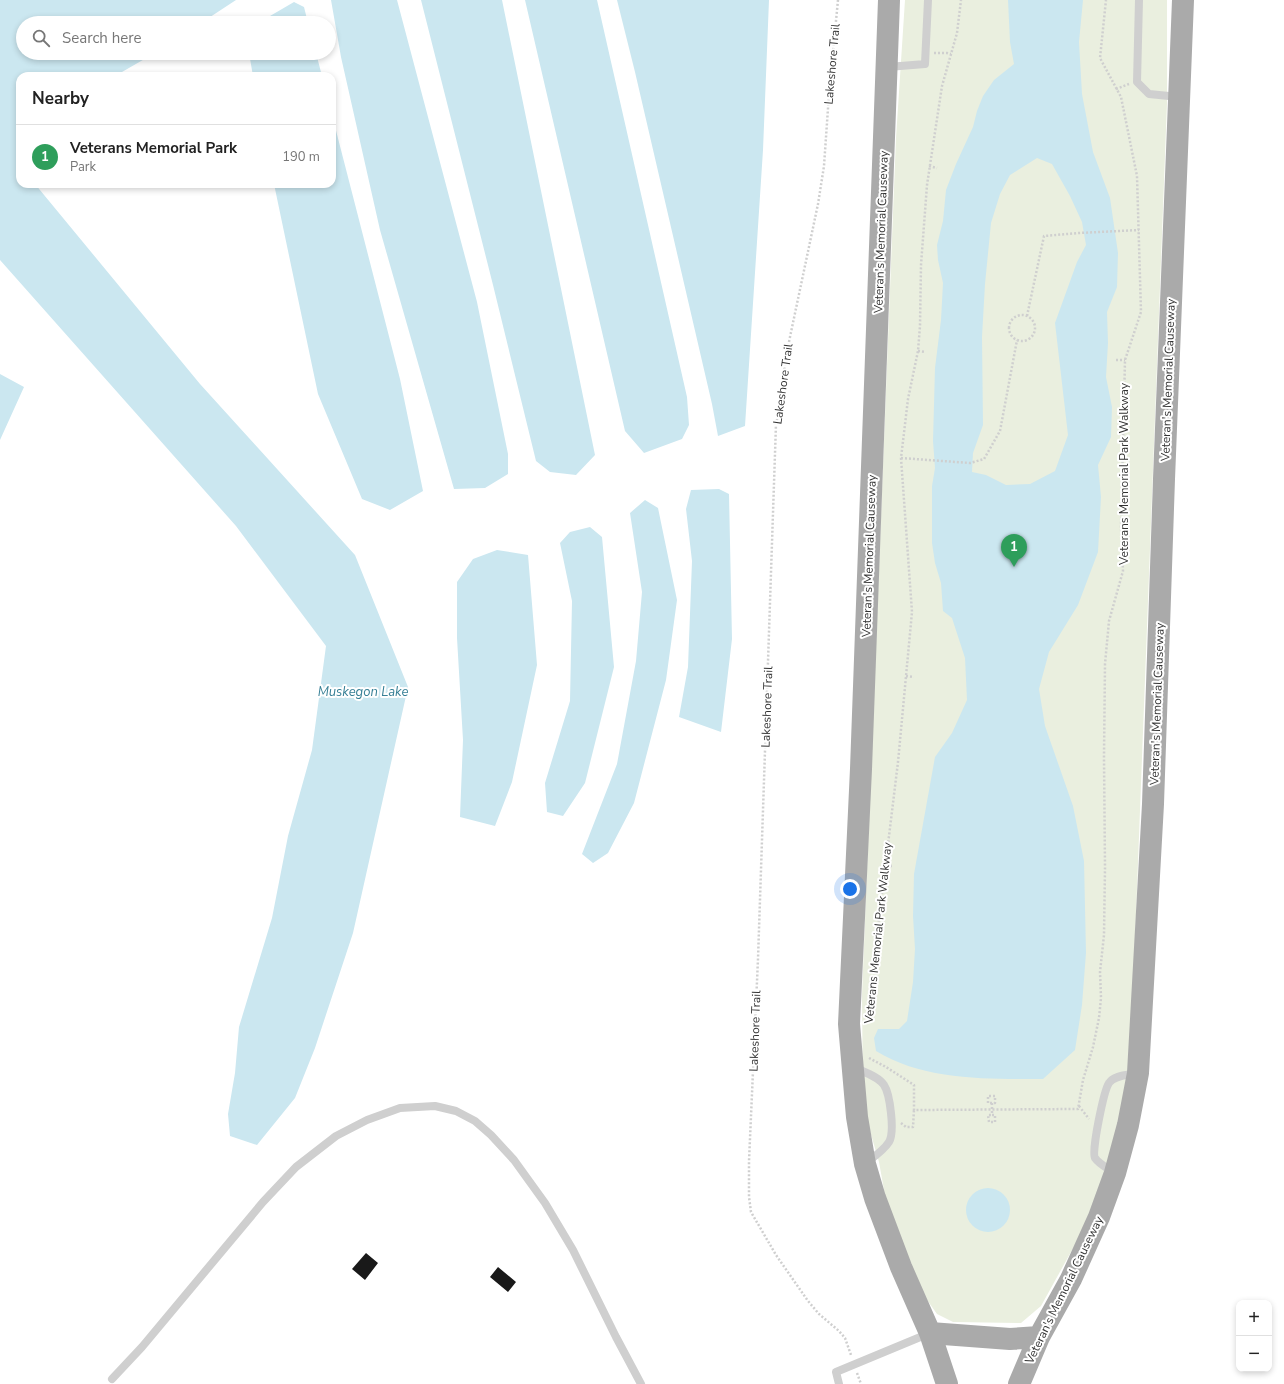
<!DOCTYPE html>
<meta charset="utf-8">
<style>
:root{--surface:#fff;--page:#f2f2f2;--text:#222;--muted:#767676;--line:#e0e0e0;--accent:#f32a58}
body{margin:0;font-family:"Nunito Sans",sans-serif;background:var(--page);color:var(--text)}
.controls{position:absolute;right:12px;bottom:12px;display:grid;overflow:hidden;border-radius:8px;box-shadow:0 2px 6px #0003}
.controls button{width:36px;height:36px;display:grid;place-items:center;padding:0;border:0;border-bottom:1px solid var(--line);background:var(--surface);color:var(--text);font:20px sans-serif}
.you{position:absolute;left:850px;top:889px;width:14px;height:14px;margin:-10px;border:3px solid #fff;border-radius:50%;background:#1a73e8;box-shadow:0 0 0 6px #1a73e833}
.badge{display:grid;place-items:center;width:26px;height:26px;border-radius:50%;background:var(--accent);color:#fff;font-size:13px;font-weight:700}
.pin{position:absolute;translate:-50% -33px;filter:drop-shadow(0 1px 2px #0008)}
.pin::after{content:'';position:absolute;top:21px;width:14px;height:12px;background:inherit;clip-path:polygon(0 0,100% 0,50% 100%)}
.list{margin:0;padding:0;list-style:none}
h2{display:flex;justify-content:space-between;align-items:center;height:52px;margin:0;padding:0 16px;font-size:17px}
h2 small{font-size:13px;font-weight:400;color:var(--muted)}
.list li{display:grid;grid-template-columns:26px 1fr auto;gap:12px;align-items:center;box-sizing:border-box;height:64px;padding:0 16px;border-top:1px solid var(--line)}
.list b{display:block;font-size:15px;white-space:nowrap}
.list p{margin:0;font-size:13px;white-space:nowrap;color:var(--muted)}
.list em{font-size:13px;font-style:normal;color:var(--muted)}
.icon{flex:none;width:22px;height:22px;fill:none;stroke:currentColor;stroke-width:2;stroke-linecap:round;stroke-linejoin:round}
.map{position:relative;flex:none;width:1284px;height:1384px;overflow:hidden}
.search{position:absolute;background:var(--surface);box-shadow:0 2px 6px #0003;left:16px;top:16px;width:320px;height:44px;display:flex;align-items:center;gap:10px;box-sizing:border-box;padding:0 14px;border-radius:22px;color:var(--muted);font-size:15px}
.panel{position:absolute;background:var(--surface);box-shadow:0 2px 6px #0003;left:16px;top:72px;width:320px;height:116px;border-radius:12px}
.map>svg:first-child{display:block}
.green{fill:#eaefdf}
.water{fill:#cbe7f0;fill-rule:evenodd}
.building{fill:#191919}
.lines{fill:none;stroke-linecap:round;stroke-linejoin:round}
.path{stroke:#cfcfcf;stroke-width:2.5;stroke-dasharray:2 2;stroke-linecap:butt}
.lane{stroke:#cfcfcf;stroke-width:8}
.primary{stroke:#aaa;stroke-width:22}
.labels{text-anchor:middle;stroke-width:4;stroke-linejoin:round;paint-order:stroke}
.street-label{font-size:12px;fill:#323232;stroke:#fff}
.water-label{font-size:13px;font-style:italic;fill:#367f95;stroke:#fff}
</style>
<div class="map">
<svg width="1284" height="1384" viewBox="0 0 1284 1384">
<rect width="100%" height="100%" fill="#fff"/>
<path class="green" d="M 905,0 L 1167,0 L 1167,103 L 1131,1046 L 1124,1104 L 1106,1179 L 1087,1223 L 1041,1306 L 1021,1323 L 953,1322 L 937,1314 L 920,1290 L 886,1201 L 879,1162 L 863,1107 L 862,996 L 896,138 Z"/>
<path class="water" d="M 0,0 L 236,0 L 201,23 L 23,23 L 23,53 L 155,53 L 115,76 L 20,76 L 20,163 L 19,164 L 20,184 L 35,184 L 200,384 L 355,555 L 408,687 L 353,933 L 315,1048 L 295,1098 L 257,1145 L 230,1136 L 228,1114 L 235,1073 L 239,1027 L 272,918 L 288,836 L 312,750 L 326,646 L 236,526 L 0,260 Z
M 331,0 L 397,0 L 477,302 L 508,454 L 508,474 L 485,488 L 454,489 L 380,230 L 341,57 Z
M 421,0 L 502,0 L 595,455 L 576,475 L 550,472 L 536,461 L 493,285 Z
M 525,0 L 597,0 L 687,397 L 689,425 L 682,439 L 644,453 L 625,431 Z
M 617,0 L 769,0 L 763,150 L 745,426 L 718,436 L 712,404 L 635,72 Z
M 1008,0 L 1083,0 L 1079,42 L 1082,94 L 1093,152 L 1110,198 L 1118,253 L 1117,287 L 1107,312 L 1108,343 L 1106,377 L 1112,407 L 1111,437 L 1098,465 L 1101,497 L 1098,552 L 1078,605 L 1049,652 L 1039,689 L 1045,726 L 1073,806 L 1084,861 L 1086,953 L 1082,1005 L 1075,1050 L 1043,1079 C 988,1079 925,1081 876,1051 L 874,1038 L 878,1029 L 899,1029 L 907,1021 L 913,982 L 915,949 L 913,916 L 914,874 L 935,757 L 952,733 L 967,700 L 965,658 L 952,618 L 943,611 L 941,583 L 935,563 L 932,543 L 932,486 L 935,468 L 933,441 L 935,368 L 941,320 L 943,283 L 938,260 L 937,245 L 943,221 L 946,190 L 956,164 L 973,127 L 977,111 L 983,96 L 994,80 L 1014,64 L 1010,42 ZM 1037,158 L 1052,164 L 1070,196 L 1082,222 L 1086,245 L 1077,262 L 1055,323 L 1068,435 L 1055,471 L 1030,484 L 1006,485 L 986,475 L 972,472 L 973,453 L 983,425 L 982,337 L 985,284 L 991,223 L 1000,194 L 1010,175 Z
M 294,2 L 304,7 L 308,23 L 258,23 Z
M 249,53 L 316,53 L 322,76 L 253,76 Z
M 332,115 L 400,379 L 423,491 L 390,510 L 362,499 L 318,394 L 274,184 L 332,184 Z
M 0,374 L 24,387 L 0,440 Z
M 719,489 L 729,494 L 732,639 L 721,732 L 679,717 L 688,667 L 692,561 L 686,509 L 691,490 Z
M 645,500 L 658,508 L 677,600 L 666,680 L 634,803 L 608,853 L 593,863 L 582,854 L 617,764 L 636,661 L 642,592 L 630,513 Z
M 590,527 L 602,537 L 614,667 L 585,783 L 563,816 L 547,812 L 545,783 L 570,701 L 572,601 L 560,543 L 570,532 Z
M 497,550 L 528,555 L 537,665 L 512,782 L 495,826 L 460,817 L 463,740 L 457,638 L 457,582 L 473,559 Z
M966 1210a22 22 0 1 1 44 0a22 22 0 1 1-44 0Z"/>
<path class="building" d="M 366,1253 L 378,1263 L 365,1280 L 352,1269 Z
M 498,1267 L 516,1282 L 508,1292 L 490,1277 Z"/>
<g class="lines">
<path class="path" d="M 838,0 L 829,94 L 824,166 L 818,204 L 786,356 L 780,407 L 776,424 L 758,959 L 749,1161 L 749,1197 L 751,1212 L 776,1255 L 808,1301 L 819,1314 L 839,1331 L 845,1338 L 851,1355
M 934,53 L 947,53 L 951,54
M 1116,89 L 1129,84
M 929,166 L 937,168
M1009 328a13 13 0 1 1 26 0a13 13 0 1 1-26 0Z
M 1027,316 L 1044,236 L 1079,233 L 1139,230
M 918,351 L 925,352
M 1116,360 L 1125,360
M 901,458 L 970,463 L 984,459 L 1000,431 L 1017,340
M 906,676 L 914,677
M 886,866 L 893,866
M 868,1009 L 898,762 L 912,612 L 901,458 L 908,399 L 918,351 L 920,326 L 921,265 L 927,185 L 942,86 L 957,33 L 961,0
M 869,1058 L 886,1067 L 914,1085 L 914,1110 L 1078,1109 L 1083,1080 L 1093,1047 L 1099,1018 L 1101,998 L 1100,972 L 1104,935 L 1105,868 L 1104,757 L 1105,664 L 1109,621 L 1123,571 L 1121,527 L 1125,360 L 1141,312 L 1137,176 L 1121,97 L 1100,58 L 1106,0
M 992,1103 L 988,1103 L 988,1096 L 995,1096 L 995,1103 L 992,1103 L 992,1115 L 995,1115 L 995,1122 L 989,1122 L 988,1115 L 992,1115
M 1079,1106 L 1089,1119
M 901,1123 L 906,1127 L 913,1127 L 914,1110
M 857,1373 L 861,1384"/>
<path class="lane" d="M 1139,0 L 1137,82 L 1149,94 L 1179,97
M 888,67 L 925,64 L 928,0
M 854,1067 C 863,1072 878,1076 884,1085 C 890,1094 895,1132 889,1142 C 884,1150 874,1157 866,1163
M 1114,1173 C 1109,1169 1099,1164 1095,1158 C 1091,1152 1104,1090 1109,1083 C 1114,1075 1128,1075 1137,1073
M 112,1379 L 142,1347 L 263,1202 L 296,1167 L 336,1136 L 367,1120 L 400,1108 L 435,1106 L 456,1111 L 475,1121 L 491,1135 L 514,1160 L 545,1203 L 573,1250 L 616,1337 L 641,1384
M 839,1384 L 836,1372 L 930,1333"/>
<path class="primary" d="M 889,0 L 861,769 L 849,1024 L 857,1117 L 865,1164 L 875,1198 L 901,1267 L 930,1333 L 947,1384
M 930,1333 L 1010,1339 L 1039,1337
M 1019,1384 L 1039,1337 L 1071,1279 L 1099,1217 L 1115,1173 L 1128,1125 L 1138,1073 L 1153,804 L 1164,479 L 1183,0"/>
</g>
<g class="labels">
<g class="street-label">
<text transform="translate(832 64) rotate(-85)" y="4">Lakeshore Trail</text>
<text transform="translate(881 232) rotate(-88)" y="4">Veteran's Memorial Causeway</text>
<text transform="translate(1168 380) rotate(-88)" y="4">Veteran's Memorial Causeway</text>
<text transform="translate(783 384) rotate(-82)" y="4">Lakeshore Trail</text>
<text transform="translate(1124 474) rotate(-90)" y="4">Veterans Memorial Park Walkway</text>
<text transform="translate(869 556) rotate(-88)" y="4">Veteran's Memorial Causeway</text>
<text transform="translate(1157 704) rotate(-88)" y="4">Veteran's Memorial Causeway</text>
<text transform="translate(767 707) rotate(-88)" y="4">Lakeshore Trail</text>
<text transform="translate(878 933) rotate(-84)" y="4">Veterans Memorial Park Walkway</text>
<text transform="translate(755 1031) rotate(-88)" y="4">Lakeshore Trail</text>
<text transform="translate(1064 1290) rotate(-64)" y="4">Veteran's Memorial Causeway</text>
</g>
<g class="water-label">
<text x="363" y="696">Muskegon Lake</text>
</g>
</g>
</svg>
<div class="controls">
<button>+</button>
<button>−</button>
</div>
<div class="you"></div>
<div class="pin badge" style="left:1014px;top:567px;background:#2e9e5b">1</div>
<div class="search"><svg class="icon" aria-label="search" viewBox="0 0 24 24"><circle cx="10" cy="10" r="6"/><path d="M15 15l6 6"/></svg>Search here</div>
<section class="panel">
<h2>Nearby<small></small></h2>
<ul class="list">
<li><span class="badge" style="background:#2e9e5b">1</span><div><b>Veterans Memorial Park</b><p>Park</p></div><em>190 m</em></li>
</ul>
</section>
</div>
